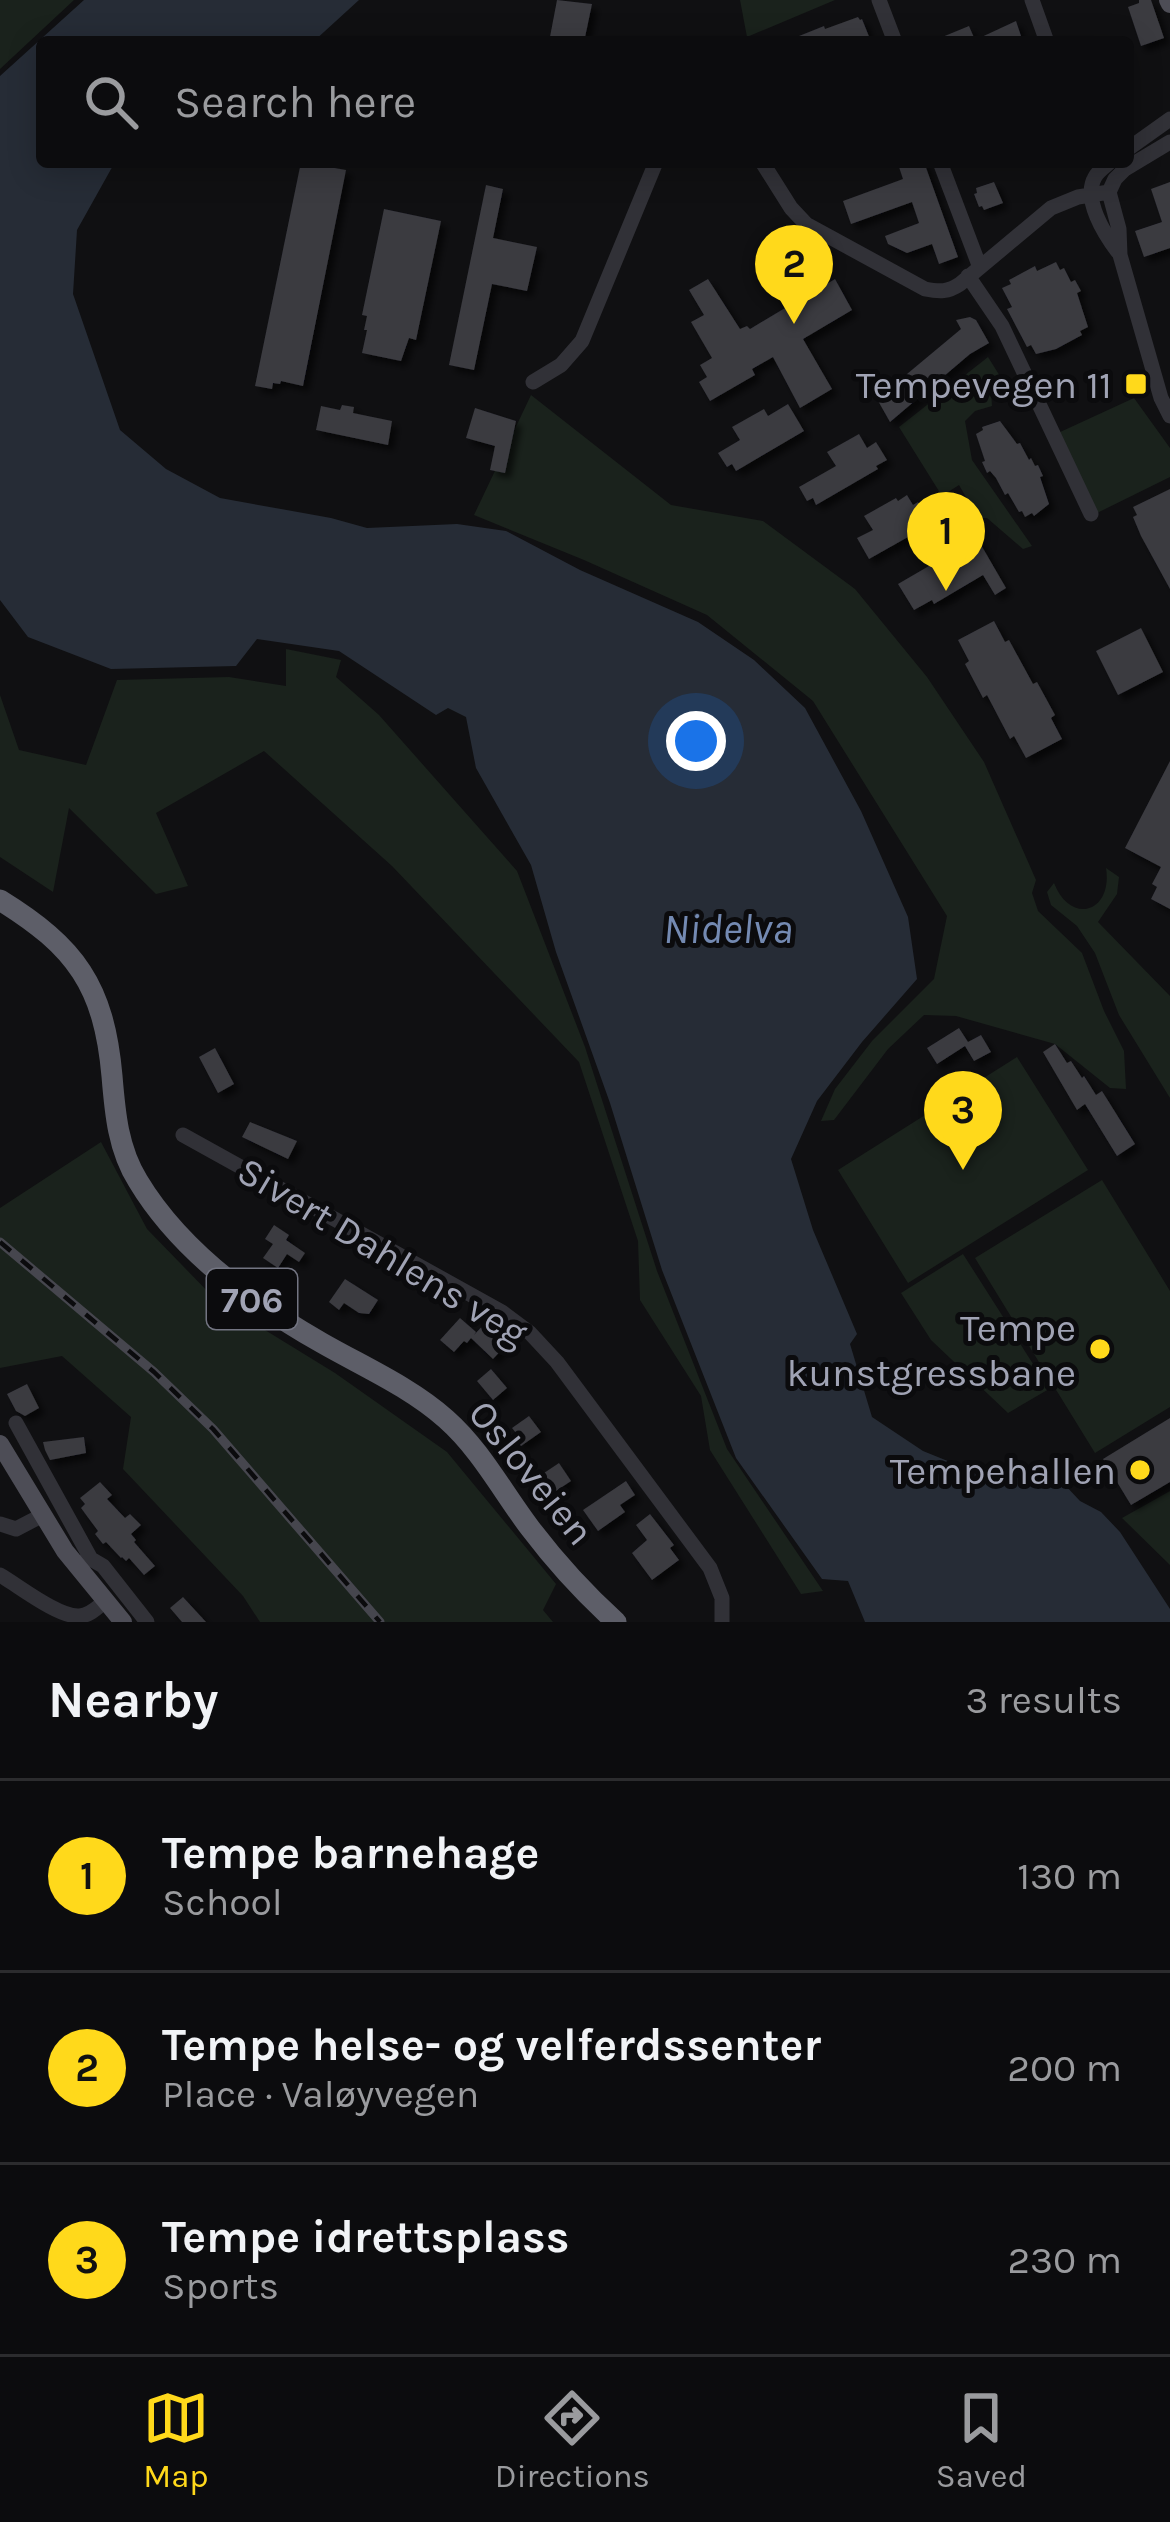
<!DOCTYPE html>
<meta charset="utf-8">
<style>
:root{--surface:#0c0c0e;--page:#151517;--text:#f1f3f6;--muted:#9a9b9e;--line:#2c2c2e;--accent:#ffd91b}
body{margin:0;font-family:Karla,sans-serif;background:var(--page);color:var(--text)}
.you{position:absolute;left:696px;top:741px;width:42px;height:42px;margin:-30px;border:9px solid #fff;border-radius:50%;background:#1a73e8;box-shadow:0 0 0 18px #1a73e833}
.badge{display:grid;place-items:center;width:78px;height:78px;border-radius:50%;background:var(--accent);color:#111;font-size:39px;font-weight:700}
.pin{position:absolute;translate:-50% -99px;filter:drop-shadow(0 3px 6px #0008)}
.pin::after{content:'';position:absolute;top:63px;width:42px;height:36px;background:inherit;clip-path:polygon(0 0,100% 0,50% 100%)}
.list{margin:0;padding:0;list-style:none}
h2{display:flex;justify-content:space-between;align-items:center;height:156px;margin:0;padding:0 48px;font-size:51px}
h2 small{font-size:39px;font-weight:400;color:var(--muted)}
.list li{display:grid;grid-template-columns:78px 1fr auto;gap:36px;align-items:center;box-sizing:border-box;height:192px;padding:0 48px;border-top:3px solid var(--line)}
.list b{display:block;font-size:45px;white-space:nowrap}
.list p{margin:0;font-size:39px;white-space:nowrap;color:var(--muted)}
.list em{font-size:39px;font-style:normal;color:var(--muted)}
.icon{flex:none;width:66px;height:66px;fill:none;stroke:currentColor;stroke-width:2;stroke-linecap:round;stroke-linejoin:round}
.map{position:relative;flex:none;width:1170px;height:1622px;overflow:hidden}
.search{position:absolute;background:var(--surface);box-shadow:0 6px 30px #0003;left:36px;right:36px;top:36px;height:132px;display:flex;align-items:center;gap:30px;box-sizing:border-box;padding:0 42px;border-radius:12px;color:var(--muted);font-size:45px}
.sheet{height:732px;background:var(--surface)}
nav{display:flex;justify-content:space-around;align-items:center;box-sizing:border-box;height:168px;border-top:3px solid var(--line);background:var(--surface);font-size:33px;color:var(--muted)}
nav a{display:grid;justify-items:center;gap:6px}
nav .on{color:var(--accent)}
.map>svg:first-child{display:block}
.green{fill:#1a221c}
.water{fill:#262c36}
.building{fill:#3a3a40;filter:url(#shadow)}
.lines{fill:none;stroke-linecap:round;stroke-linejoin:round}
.minor{stroke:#313137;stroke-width:15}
.major{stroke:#4d4d56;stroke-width:18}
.highway{stroke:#5d5e68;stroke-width:21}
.rail-casing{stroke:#46464e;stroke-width:9}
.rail{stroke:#0b0b0d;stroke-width:4.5;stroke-dasharray:14;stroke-linecap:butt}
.poi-dot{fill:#ffd91b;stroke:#0b0b0d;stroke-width:4.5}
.labels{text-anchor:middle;stroke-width:10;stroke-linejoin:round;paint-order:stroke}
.shield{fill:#0b0b0d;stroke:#737582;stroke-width:3}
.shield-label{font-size:36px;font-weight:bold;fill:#a0a3b4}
.poi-label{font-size:39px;fill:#a0a3b4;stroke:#0b0b0d;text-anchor:end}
.street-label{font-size:39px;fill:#a0a3b4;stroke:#0b0b0d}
.water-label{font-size:42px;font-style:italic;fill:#748ab2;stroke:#0b0b0d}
</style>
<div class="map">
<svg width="1170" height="1622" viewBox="0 0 1170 1622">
<defs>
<filter id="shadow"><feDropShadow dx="5.5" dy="5.5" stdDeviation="3" flood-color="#0009"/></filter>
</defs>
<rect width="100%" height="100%" fill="#101012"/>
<path class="green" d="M 0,0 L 74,0 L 0,69 Z
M 740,0 L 835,0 L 747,37 Z
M 988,357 L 1003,381 L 998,389 L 991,392 L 992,406 L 975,411 L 965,421 L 972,460 L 1032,546 L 1023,549 L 987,518 L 978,518 L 959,485 L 942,496 L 899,427 Z
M 531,395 L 671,505 L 763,521 L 855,589 L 927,677 L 984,762 L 1036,880 L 1032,893 L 1038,911 L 1082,953 L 1104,1011 L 1124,1051 L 1126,1089 L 1110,1088 L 1055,1044 L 956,1016 L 924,1015 L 888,1049 L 834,1120 L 821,1121 L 835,1089 L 872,1041 L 934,979 L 947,916 L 813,701 L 707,615 L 584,560 L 474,515 Z
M 1134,398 L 1170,448 L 1170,477 L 1095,514 L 1058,433 Z
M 286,649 L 341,660 L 336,677 L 379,715 L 517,871 L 585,1047 L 657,1271 L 727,1449 L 823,1591 L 801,1594 L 710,1450 L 701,1396 L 640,1300 L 638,1241 L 579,1062 L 392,866 L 264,751 L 156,813 L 188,886 L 156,894 L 69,808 L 53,892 L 0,857 L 0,695 L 19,750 L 86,765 L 117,680 L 229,677 L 286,686 Z
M 1106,868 L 1119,877 L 1117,894 L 1098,922 L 1170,996 L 1170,1098 L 1119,1015 L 1095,953 L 1077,926 L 1051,905 L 1047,892 L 1054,883 C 1071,926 1113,912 1106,868 Z
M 1017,1057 L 1088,1170 L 908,1283 L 838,1170 Z
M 101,1142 L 147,1229 L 216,1300 L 335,1373 L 447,1452 L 556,1584 L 543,1610 L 553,1622 L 260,1622 L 243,1596 L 123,1469 L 131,1417 L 62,1356 L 0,1368 L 0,1208 Z
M 1102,1180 L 1170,1291 L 1170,1407 L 1095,1453 L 975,1258 Z
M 963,1254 L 1049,1389 L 1008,1413 L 931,1340 L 901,1293 Z
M 1170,1491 L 1170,1565 L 1122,1518 Z"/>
<path class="water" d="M 84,0 L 359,0 L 313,42 L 42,42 L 42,162 L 115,162 L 77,230 L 73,294 L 120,430 L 166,469 L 220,498 L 331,518 L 367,528 L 457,524 L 506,531 L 580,570 L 698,622 L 754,660 L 805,708 L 861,811 L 908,917 L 917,979 L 862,1042 L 817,1101 L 791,1159 L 813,1230 L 857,1334 L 850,1344 L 872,1417 L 923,1451 L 960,1466 L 991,1482 L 1031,1476 L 1064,1484 L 1080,1501 L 1101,1512 L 1120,1532 L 1170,1609 L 1170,1622 L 865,1622 L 848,1581 L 822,1579 L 736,1458 L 662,1270 L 610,1103 L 556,952 L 531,865 L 476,768 L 466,717 L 448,708 L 436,715 L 339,651 L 257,639 L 236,666 L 111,669 L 28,637 L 0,600 L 0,76 Z"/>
<path class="building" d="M 557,0 L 592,4 L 584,42 L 549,42 Z
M 1139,0 L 1151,0 L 1164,38 L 1141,46 L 1128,7 L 1139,3 Z
M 858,17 L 860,20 L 862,19 L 870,39 L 864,42 L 784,42 L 824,26 L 825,29 Z
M 1016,21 L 1023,42 L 930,42 L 969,26 L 975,40 Z
M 301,162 L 346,170 L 303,386 L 281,381 L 280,384 L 273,383 L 272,389 L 255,386 Z
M 913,162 L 924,162 L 958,257 L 939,264 L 932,244 L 907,253 L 888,244 L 885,236 L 919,223 L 912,202 L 851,224 L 843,201 L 903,179 L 899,167 Z
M 994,182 L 1003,203 L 984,210 L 982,206 L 979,207 L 974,194 L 977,193 L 976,188 Z
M 1170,182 L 1170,248 L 1144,257 L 1135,231 L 1162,222 L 1151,189 Z
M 486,185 L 503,189 L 493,238 L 537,247 L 527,291 L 492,284 L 474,370 L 449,365 Z
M 384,209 L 441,221 L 416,340 L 409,338 L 401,361 L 362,353 L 367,330 L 364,330 L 367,316 L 362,315 Z
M 796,240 L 825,285 L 835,279 L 852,310 L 803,339 L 832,389 L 800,408 L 773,357 L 752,369 L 755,375 L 710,401 L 699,382 L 707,377 L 700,365 L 712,358 L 691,322 L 704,315 L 689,290 L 708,279 L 740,329 L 747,326 L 750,329 L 785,308 L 760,264 L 764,261 L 763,259 Z
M 1056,262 L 1060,270 L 1064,268 L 1071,282 L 1075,280 L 1081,291 L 1077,293 L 1088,327 L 1080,331 L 1082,335 L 1056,349 L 1036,354 L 1031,345 L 1027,347 L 1007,309 L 1012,307 L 1002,288 L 1011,284 L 1009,280 L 1035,266 L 1037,271 Z
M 970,317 L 976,320 L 989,343 L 970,354 L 890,422 L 877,399 L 961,329 L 956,320 Z
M 788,404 L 804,431 L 736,471 L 732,464 L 727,467 L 718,453 L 740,440 L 732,427 L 764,409 L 768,416 Z
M 342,405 L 354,407 L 353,413 L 392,421 L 388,445 L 316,430 L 321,406 L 340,410 Z
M 475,408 L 516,421 L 505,473 L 490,470 L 495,446 L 466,438 Z
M 1000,421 L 1017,444 L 1020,443 L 1029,460 L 1031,458 L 1035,466 L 1038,465 L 1043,476 L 1040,477 L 1049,504 L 1034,516 L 1032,513 L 1025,517 L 1022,511 L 1019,512 L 1008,493 L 1005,495 L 996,478 L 990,471 L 987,473 L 982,462 L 985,461 L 976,434 L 983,430 L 982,427 Z
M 859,434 L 867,448 L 876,442 L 887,460 L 876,466 L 878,469 L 816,505 L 813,498 L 807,501 L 799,487 L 836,466 L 827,452 Z
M 1170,489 L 1170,589 L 1141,536 L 1133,517 L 1137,515 L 1133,507 Z
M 907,495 L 913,505 L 918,502 L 931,524 L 869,559 L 857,538 L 873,530 L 864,516 L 896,498 L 898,501 Z
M 977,538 L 1006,588 L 995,595 L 983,575 L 934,604 L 932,600 L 914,610 L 898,584 Z
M 994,621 L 1005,642 L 1009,640 L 1033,684 L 1037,682 L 1055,715 L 1051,718 L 1062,739 L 1026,758 L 1014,736 L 1010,739 L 987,695 L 983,698 L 965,664 L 969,661 L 958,640 Z
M 1141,628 L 1163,672 L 1118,695 L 1096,651 Z
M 1170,761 L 1170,909 L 1151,899 L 1157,887 L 1152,884 L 1161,867 L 1125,848 Z
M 959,1028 L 968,1042 L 981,1035 L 991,1052 L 974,1061 L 965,1046 L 937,1064 L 927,1048 Z
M 1055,1044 L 1067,1063 L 1071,1061 L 1082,1078 L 1084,1076 L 1096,1095 L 1102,1091 L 1135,1144 L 1117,1156 L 1085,1104 L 1077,1110 L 1043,1052 Z
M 215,1048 L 234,1084 L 218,1093 L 199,1057 Z
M 250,1122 L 297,1141 L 288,1159 L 242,1137 Z
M 274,1225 L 289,1235 L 286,1240 L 305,1253 L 299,1262 L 287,1254 L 278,1268 L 263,1258 L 273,1244 L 265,1239 Z
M 345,1279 L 378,1300 L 369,1314 L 359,1313 L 344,1303 L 339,1310 L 329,1302 Z
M 460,1318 L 476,1332 L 474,1335 L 487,1321 L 507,1344 L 493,1359 L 471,1338 L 467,1343 L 464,1341 L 454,1352 L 440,1340 Z
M 491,1369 L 507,1388 L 493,1400 L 477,1381 Z
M 27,1384 L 39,1408 L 25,1416 L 16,1411 L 7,1394 Z
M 529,1416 L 541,1432 L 521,1446 L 513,1435 L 516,1433 L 512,1428 Z
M 1170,1418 L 1170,1482 L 1131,1505 L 1103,1459 Z
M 84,1437 L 86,1453 L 50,1460 L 45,1450 L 43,1442 Z
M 559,1463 L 571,1481 L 556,1491 L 553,1487 L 550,1489 L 544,1480 L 547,1478 L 544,1473 Z
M 626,1481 L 635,1495 L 620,1505 L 625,1512 L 598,1531 L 583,1510 Z
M 100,1482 L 112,1495 L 107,1499 L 125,1518 L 130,1514 L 141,1525 L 131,1534 L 136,1540 L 134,1542 L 155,1566 L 144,1575 L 129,1558 L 126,1561 L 122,1557 L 121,1558 L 106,1542 L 103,1544 L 95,1534 L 98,1531 L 81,1508 L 85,1504 L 80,1498 Z
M 650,1514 L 674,1545 L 670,1548 L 679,1560 L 652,1580 L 632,1553 L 647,1540 L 636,1525 Z
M 183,1597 L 206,1622 L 182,1622 L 170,1608 Z"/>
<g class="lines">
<path class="minor" d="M 879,0 L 895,42
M 1032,0 L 1047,42
M 1170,142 L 1125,169 L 1115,179 L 1109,192 L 1119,229 L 1120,255 L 1161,398 L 1170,416
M 1128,149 L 1170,119
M 762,162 L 791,208 L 806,224 L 925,289 C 940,292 948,292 960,284 L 1051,208 L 1078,197 L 1109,192
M 940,162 L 979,265
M 1110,162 C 1106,166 1098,171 1095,177 C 1082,199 1105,235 1118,252
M 968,276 L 1002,326 L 1091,514
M 533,382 L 561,365 L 582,341 L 656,162
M 183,1135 L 502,1312 L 530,1333 L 557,1362 L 710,1568 L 722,1598 L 722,1622
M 16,1423 L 91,1559
M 0,1524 L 16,1529 L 41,1516
M 84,1561 L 91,1559 L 103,1566 L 147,1622
M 0,1575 C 19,1586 58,1617 79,1616 C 89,1616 97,1608 104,1602"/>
<path class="major" d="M 1168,0 L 1170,4
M 0,1444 L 65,1551 L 123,1622"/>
<path class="highway" d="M 0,900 C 76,947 104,986 112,1076 C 115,1113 118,1149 138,1181 C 180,1251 252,1303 322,1343 C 364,1367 410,1387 446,1419 C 481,1450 502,1491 530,1528 C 555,1561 585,1594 616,1622"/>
<g class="rail-casing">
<path id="rail" d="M 0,1242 L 154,1372 L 213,1429 L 380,1622"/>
</g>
<use href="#rail" class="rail"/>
</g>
<g class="poi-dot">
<rect x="1124" y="372" width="24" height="24" rx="6"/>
<circle cx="1100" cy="1349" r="12"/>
<circle cx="1140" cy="1470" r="12"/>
</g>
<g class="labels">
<rect class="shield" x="207" y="1269" width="90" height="60" rx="9"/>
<g class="shield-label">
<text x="252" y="1312">706</text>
</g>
<g class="poi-label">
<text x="1112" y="398">Tempevegen 11</text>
<text x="1076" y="1341">Tempe<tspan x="1076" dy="45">kunstgressbane</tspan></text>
<text x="1116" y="1484">Tempehallen</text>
</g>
<g class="street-label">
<text transform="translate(383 1251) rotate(31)" y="14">Sivert Dahlens veg</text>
<text transform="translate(532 1472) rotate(51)" y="14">Osloveien</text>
</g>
<g class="water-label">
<text x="728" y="943">Nidelva</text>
</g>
</g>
</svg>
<div class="you"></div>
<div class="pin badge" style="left:946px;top:591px">1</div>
<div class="pin badge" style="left:794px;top:324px">2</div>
<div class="pin badge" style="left:963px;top:1170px">3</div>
<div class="search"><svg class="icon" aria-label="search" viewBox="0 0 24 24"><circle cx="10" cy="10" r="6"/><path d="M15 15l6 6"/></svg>Search here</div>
</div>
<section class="sheet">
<h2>Nearby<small>3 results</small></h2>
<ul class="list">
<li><span class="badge">1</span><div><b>Tempe barnehage</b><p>School</p></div><em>130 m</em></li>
<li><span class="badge">2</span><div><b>Tempe helse- og velferdssenter</b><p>Place · Valøyvegen</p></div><em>200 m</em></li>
<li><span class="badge">3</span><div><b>Tempe idrettsplass</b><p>Sports</p></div><em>230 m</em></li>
</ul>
</section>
<nav>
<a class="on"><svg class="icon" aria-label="map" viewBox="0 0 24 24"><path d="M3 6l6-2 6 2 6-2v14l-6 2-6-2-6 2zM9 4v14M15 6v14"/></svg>Map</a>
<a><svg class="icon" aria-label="directions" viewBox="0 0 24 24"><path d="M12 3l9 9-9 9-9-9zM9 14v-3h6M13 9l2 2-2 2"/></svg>Directions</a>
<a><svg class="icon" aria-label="saved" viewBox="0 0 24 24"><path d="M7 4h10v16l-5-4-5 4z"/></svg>Saved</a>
</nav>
